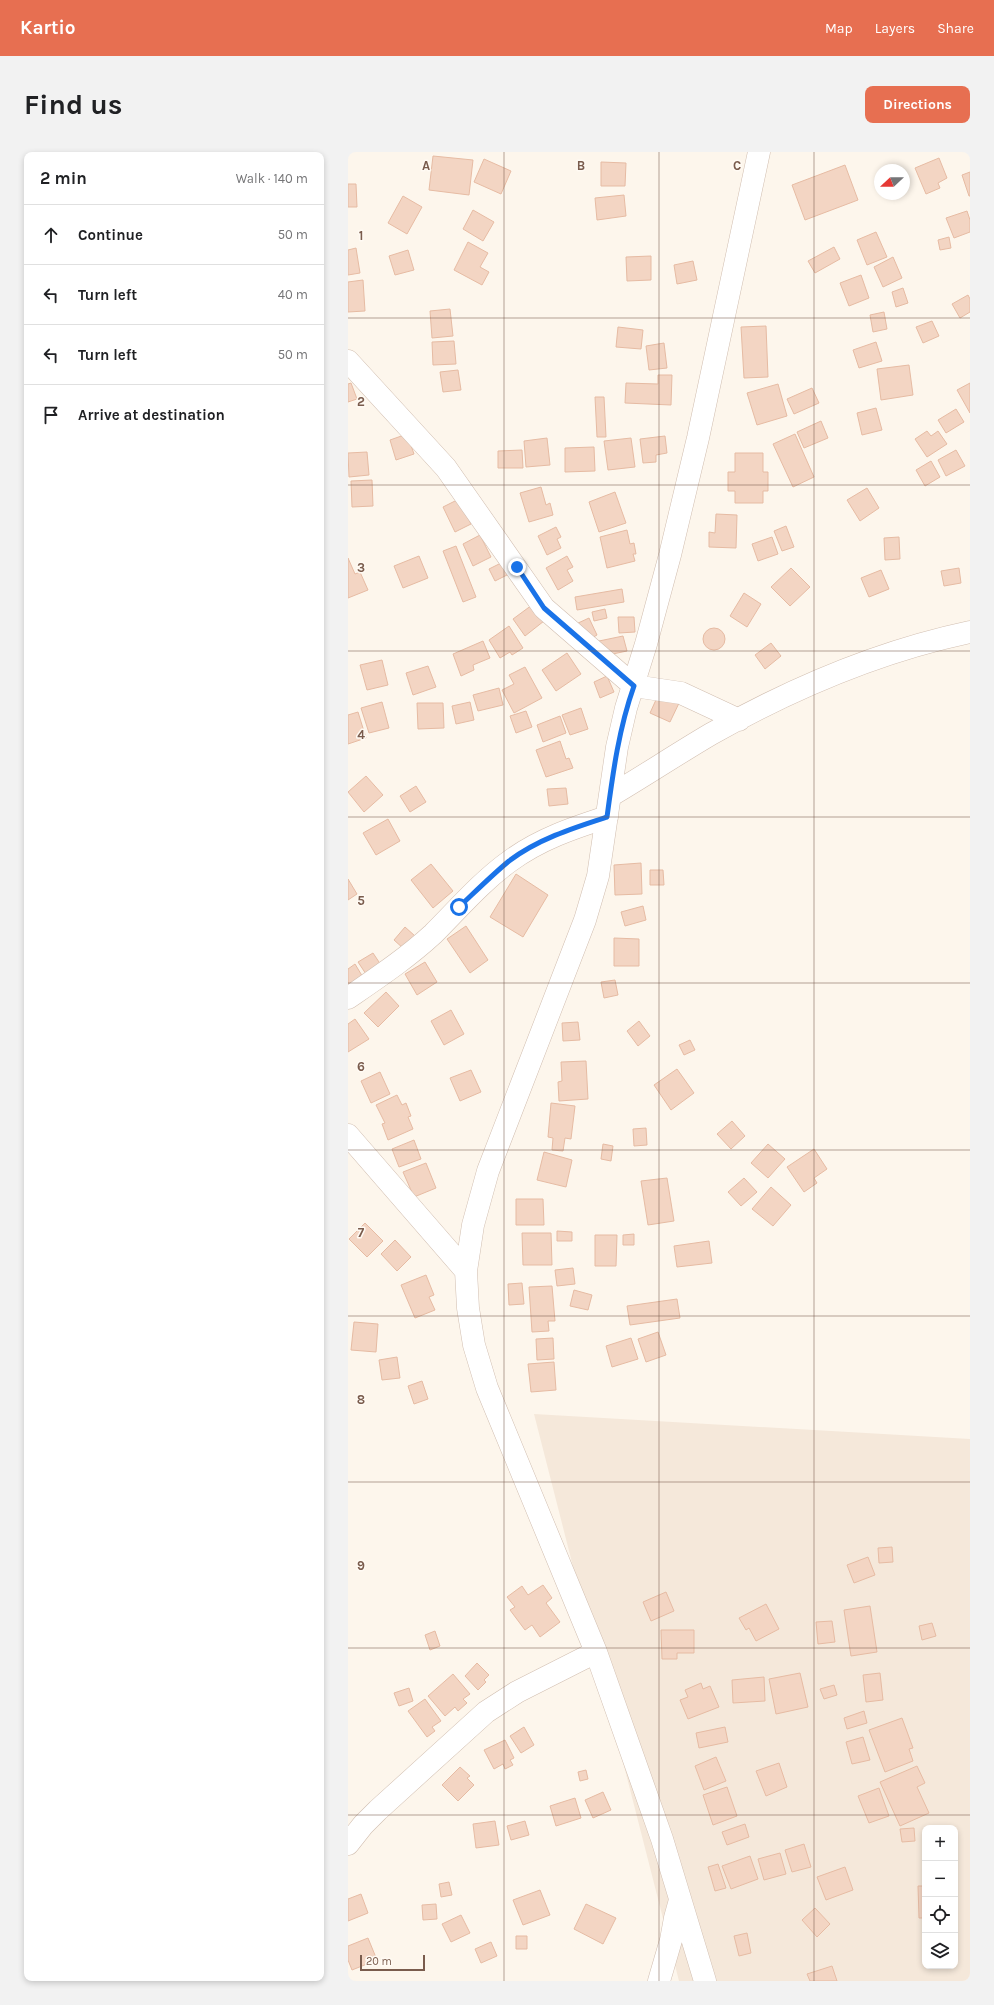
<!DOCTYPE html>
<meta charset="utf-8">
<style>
:root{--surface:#fff;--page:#f2f2f2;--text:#202124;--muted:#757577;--line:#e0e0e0;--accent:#e76f51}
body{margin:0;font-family:Karla,sans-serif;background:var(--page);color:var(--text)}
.controls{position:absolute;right:12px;bottom:12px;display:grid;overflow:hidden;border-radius:8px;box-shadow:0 2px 6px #0003}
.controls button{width:36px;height:36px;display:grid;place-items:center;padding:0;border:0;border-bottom:1px solid var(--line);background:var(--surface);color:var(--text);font:20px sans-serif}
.compass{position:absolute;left:526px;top:12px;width:36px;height:36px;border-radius:50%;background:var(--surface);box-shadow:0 2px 6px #0003;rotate:248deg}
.scale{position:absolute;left:12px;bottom:10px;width:65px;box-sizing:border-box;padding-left:4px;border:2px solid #7a5c4d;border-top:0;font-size:11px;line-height:14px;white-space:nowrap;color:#7a5c4d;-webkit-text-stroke:3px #fffaf3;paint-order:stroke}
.stop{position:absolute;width:12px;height:12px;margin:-9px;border:3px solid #1a73e8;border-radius:50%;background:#fff}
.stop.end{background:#1a73e8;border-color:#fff;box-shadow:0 1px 4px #0008}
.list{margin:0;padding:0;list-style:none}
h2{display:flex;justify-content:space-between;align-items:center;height:52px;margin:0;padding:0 16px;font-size:17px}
h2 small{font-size:13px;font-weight:400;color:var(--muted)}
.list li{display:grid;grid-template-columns:26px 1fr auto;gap:12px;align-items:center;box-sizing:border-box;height:60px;padding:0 16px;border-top:1px solid var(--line)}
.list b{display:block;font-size:15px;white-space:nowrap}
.list em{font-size:13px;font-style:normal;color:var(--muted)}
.icon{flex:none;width:22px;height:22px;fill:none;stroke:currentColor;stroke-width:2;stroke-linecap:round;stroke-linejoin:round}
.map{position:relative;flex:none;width:622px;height:1829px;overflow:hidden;border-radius:8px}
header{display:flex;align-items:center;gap:24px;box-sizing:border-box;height:56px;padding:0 20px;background:var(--accent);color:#fff}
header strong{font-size:19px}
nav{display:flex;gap:22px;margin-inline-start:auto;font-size:14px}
.intro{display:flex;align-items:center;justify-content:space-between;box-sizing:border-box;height:96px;padding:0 24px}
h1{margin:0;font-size:28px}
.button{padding:10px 18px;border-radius:8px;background:var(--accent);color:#fff;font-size:14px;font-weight:700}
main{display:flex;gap:24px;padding:0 24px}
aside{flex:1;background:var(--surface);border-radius:8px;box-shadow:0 2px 6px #0003}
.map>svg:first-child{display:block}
.residential{fill:#f5e8da;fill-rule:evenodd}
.building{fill:#f3d5c3;stroke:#e6bba3}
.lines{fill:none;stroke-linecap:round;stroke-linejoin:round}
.street-casing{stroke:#d1beb0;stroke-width:23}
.street{stroke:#fff;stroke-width:22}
.route{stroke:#1a73e8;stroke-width:5}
.grid{fill:none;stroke:#7a5c4d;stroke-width:1;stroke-opacity:0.55}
.grid-label{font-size:13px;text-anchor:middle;font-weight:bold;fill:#7a5c4d;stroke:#fffaf3;stroke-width:3;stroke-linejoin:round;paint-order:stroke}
</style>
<header>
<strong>Kartio</strong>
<nav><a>Map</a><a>Layers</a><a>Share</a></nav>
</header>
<div class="intro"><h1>Find us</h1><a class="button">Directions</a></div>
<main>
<aside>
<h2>2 min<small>Walk · 140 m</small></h2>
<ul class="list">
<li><svg class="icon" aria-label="ahead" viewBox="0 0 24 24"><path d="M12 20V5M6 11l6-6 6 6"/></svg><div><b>Continue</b></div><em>50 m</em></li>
<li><svg class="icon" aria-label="left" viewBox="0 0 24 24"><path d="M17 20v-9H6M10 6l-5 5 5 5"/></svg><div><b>Turn left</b></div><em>40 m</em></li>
<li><svg class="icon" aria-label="left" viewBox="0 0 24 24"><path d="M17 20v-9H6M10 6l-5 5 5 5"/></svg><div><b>Turn left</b></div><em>50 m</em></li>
<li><svg class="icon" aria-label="arrive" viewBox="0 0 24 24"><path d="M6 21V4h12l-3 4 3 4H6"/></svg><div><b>Arrive at destination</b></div></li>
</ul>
</aside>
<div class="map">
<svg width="622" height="1829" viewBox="0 0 622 1829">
<rect width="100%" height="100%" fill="#fdf6ec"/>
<path class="residential" d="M 186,1262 L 622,1287 L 622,1829 L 331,1829 ZM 577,1676 L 607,1676 L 607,1814 L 577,1814 Z"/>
<path class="building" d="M 85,4 L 125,8 L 121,43 L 81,38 Z
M 591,6 L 599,26 L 590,31 L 592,36 L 578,42 L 567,16 Z
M 136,7 L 163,19 L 153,42 L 126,30 Z
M 253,10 L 278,11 L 277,34 L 253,34 Z
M 497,13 L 510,48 L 457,68 L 444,33 Z
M 622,20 L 622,44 L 621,44 L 614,23 Z
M 0,32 L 8,32 L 9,55 L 0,55 Z
M 276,43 L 278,64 L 249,68 L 247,46 Z
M 55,44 L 74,55 L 59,82 L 40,71 Z
M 125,58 L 146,70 L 135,89 L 115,77 Z
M 619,59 L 622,68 L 622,80 L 606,86 L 598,66 Z
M 528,80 L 539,105 L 519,113 L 509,88 Z
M 601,85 L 603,96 L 592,98 L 590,88 Z
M 120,90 L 140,101 L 132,115 L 141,120 L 134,133 L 106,118 Z
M 486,95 L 492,107 L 467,121 L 460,109 Z
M 8,96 L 12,121 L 0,123 L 0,98 Z
M 60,98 L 66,118 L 47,123 L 41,104 Z
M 303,104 L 303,128 L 279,129 L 278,105 Z
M 545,105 L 554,126 L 535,135 L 526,115 Z
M 345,109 L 349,128 L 329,132 L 326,113 Z
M 513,123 L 521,146 L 501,154 L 492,131 Z
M 15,128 L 17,159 L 0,160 L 0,130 Z
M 555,136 L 560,151 L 548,155 L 544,140 Z
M 620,143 L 622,147 L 622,160 L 612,166 L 604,152 Z
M 102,157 L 105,184 L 84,186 L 82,159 Z
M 536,160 L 539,177 L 525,180 L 522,163 Z
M 584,169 L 591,184 L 575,191 L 568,175 Z
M 418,174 L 420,225 L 396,226 L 393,175 Z
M 270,175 L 295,178 L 293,197 L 268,195 Z
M 106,189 L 108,212 L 85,213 L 84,190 Z
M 528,190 L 534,209 L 511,216 L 505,198 Z
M 316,191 L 319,216 L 301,218 L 298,194 Z
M 561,213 L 565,243 L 533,248 L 529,217 Z
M 110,218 L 113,238 L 95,240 L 92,220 Z
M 310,223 L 324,223 L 323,253 L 277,251 L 278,231 L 310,232 Z
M 3,231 L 9,247 L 0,250 L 0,232 Z
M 622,231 L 622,261 L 609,238 Z
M 430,232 L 439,264 L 409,273 L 399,241 Z
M 464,236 L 471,251 L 446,262 L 439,247 Z
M 247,245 L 256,245 L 258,285 L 249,285 Z
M 528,256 L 534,278 L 514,283 L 509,261 Z
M 608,257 L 616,270 L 598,281 L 590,268 Z
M 473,269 L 480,286 L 456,296 L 449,280 Z
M 579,279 L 583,284 L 590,279 L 599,292 L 579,305 L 567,287 Z
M 59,282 L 66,302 L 48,308 L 42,288 Z
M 447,282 L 466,325 L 445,335 L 425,292 Z
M 317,284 L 319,301 L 308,303 L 308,310 L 295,311 L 292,287 Z
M 199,286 L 202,313 L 178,315 L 176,289 Z
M 283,286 L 287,315 L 260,318 L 256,289 Z
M 246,295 L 247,319 L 217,320 L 217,296 Z
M 174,298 L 175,316 L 150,316 L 150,299 Z
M 608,298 L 617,314 L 598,324 L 590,308 Z
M 19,300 L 21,323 L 1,325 L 0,301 Z
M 387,301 L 415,301 L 415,320 L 420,320 L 420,339 L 415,339 L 415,351 L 387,351 L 387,339 L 380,339 L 380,320 L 387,320 Z
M 583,309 L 592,325 L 577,334 L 568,318 Z
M 24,328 L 25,354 L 4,355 L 3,329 Z
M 193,335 L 198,353 L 202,351 L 205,363 L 181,370 L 172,341 Z
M 519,336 L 531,356 L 512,369 L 499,348 Z
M 267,340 L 278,371 L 251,380 L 241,350 Z
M 111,347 L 123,372 L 107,380 L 95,355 Z
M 368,362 L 389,363 L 388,396 L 361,395 L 361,380 L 367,381 Z
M 438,374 L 446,395 L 434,399 L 426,379 Z
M 208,375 L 213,385 L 209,387 L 213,396 L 199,403 L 190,384 Z
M 279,378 L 282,392 L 286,391 L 288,402 L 285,402 L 287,409 L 259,416 L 252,385 Z
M 132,383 L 143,405 L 125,414 L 115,392 Z
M 424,385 L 430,402 L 410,409 L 404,392 Z
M 551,385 L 552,407 L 537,408 L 536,386 Z
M 108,394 L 128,445 L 115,450 L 95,399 Z
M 71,404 L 80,426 L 55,436 L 46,414 Z
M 219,404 L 225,415 L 219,418 L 225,429 L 210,438 L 198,416 Z
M 0,406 L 7,422 L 12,420 L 20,438 L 0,446 Z
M 157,409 L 163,421 L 147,429 L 141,417 Z
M 443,416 L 462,435 L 442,454 L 423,435 Z
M 611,416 L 613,431 L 596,434 L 593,419 Z
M 533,418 L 541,437 L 521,445 L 513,426 Z
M 274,437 L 276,450 L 229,458 L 227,445 Z
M 396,441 L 413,452 L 399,475 L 382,464 Z
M 184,453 L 196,469 L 177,484 L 165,467 Z
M 257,457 L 259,466 L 246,469 L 244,460 Z
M 270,465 L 286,465 L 287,480 L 271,481 Z
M 241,466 L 249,483 L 237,490 L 228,472 Z
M 161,474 L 175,496 L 164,503 L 162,500 L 152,506 L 141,488 Z
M355 487a11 11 0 1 1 22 0a11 11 0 1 1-22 0Z
M 275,484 L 279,499 L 255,504 L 251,489 Z
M 135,489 L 142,506 L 125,513 L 126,518 L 113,524 L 105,502 Z
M 423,491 L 433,504 L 417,517 L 407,503 Z
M 219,501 L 233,522 L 208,539 L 194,518 Z
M 34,508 L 40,533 L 19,538 L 12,513 Z
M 80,514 L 88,535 L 65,543 L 58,521 Z
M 177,515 L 194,546 L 166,561 L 154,538 L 166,532 L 161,523 Z
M 259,524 L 266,540 L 252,546 L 246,530 Z
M 151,536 L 155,553 L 130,559 L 125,543 Z
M 312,539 L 332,549 L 322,570 L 302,561 Z
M 34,550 L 41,576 L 21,581 L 13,556 Z
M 122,550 L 126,568 L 108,572 L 104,554 Z
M 69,551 L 95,551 L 96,576 L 70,577 Z
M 233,556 L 240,577 L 222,583 L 214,563 Z
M 178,559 L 184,575 L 168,581 L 162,564 Z
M 10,560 L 18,586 L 0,592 L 0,563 Z
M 212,564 L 218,581 L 195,590 L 189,573 Z
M 212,589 L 218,607 L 221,606 L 225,616 L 198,625 L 188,598 Z
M 18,624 L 35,643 L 16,660 L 0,640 Z
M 68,634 L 78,650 L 62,660 L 52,644 Z
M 218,636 L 220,652 L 201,654 L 199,637 Z
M 40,667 L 52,689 L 28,703 L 15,681 Z
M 293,711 L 294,742 L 267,743 L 266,713 Z
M 83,712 L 105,739 L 85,756 L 63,728 Z
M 302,718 L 315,718 L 316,733 L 302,733 Z
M 168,722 L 200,743 L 175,785 L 142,765 Z
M 0,727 L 9,742 L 0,748 Z
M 295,754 L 298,768 L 277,774 L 273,760 Z
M 118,774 L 140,808 L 122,821 L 99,787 Z
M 57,775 L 67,784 L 56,797 L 46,788 Z
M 266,786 L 291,787 L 291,814 L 266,814 Z
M 25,801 L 35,816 L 20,825 L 10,810 Z
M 77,810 L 89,830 L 69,843 L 57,822 Z
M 7,812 L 16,827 L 2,835 L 0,832 L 0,817 Z
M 267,828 L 270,843 L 256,846 L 253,830 Z
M 38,840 L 51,854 L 30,875 L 16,861 Z
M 103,858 L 116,882 L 96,893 L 83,869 Z
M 7,867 L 21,887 L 0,900 L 0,872 Z
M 291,869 L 302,884 L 290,894 L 279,879 Z
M 230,870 L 232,888 L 215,889 L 214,871 Z
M 342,888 L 347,898 L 336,903 L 331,893 Z
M 238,909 L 240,947 L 211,949 L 210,930 L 214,929 L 213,910 Z
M 329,917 L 346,941 L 323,958 L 306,933 Z
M 123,918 L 133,940 L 112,949 L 102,926 Z
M 32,920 L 42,942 L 23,951 L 13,929 Z
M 49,943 L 54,953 L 58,951 L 63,964 L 60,965 L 65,977 L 40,988 L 34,972 L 37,971 L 28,953 Z
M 203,951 L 227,954 L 223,987 L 217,986 L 215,999 L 204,998 L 205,986 L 200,985 Z
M 384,969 L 397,984 L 383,997 L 369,982 Z
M 298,976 L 299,993 L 286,994 L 285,977 Z
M 66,988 L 73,1007 L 51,1015 L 44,997 Z
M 255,992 L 265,994 L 263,1009 L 253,1007 Z
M 420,992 L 437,1007 L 420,1026 L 403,1011 Z
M 466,997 L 479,1017 L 466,1026 L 469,1031 L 456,1040 L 439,1015 Z
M 196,1000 L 224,1008 L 218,1035 L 189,1028 Z
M 78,1011 L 88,1036 L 66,1045 L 55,1020 Z
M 319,1026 L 326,1069 L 300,1073 L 293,1029 Z
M 396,1026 L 409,1040 L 393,1054 L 380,1040 Z
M 423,1035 L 443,1053 L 425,1074 L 404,1057 Z
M 168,1047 L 195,1047 L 196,1073 L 168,1073 Z
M 17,1071 L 35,1089 L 19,1105 L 1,1087 Z
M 209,1079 L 224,1080 L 224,1089 L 209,1089 Z
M 174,1081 L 203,1081 L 204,1113 L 175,1113 Z
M 286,1082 L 286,1093 L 275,1093 L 275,1083 Z
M 247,1083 L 269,1083 L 268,1114 L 247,1114 Z
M 47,1088 L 63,1105 L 49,1119 L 33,1102 Z
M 361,1089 L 364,1111 L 329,1115 L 326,1094 Z
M 225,1116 L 227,1132 L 209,1134 L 207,1118 Z
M 78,1123 L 86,1143 L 81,1145 L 87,1158 L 67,1166 L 53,1133 Z
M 174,1131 L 176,1152 L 161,1153 L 160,1132 Z
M 204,1134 L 207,1169 L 200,1169 L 201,1179 L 184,1180 L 181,1135 Z
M 226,1138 L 244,1143 L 240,1158 L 222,1154 Z
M 329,1147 L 332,1166 L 282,1173 L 279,1154 Z
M 6,1170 L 30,1172 L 28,1200 L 3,1198 Z
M 310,1180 L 318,1203 L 298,1210 L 290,1187 Z
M 205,1186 L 206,1207 L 189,1208 L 188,1187 Z
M 283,1186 L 290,1207 L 264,1215 L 258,1194 Z
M 49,1205 L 52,1226 L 34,1228 L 31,1208 Z
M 206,1210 L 208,1238 L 183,1240 L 180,1212 Z
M 74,1229 L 80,1247 L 66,1252 L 60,1234 Z
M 544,1395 L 545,1410 L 531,1411 L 530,1396 Z
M 520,1405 L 527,1423 L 506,1431 L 499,1413 Z
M 195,1433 L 204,1446 L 198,1451 L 212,1470 L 192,1485 L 184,1473 L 177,1478 L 162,1458 L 167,1455 L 159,1445 L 174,1434 L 180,1443 Z
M 318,1440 L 326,1459 L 303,1469 L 295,1450 Z
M 418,1452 L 431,1477 L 408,1489 L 401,1476 L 398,1478 L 391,1466 Z
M 522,1454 L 529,1500 L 503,1504 L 496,1458 Z
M 484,1469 L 487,1490 L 470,1492 L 468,1470 Z
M 584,1471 L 588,1484 L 574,1488 L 571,1474 Z
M 313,1478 L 346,1478 L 346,1501 L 329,1501 L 329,1507 L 314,1507 Z
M 87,1479 L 92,1494 L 82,1498 L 77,1483 Z
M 129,1511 L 141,1523 L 136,1528 L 138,1530 L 130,1538 L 117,1524 Z
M 452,1521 L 460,1555 L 428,1562 L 421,1527 Z
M 532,1521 L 535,1548 L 518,1550 L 515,1523 Z
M 105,1522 L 122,1542 L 115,1547 L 119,1551 L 110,1559 L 107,1555 L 97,1564 L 80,1544 Z
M 416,1525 L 417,1549 L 385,1551 L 384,1528 Z
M 353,1531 L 355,1537 L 362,1534 L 371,1555 L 340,1567 L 332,1548 L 340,1545 L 337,1538 Z
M 486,1533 L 489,1543 L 476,1547 L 472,1537 Z
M 61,1536 L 65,1549 L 51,1554 L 46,1541 Z
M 77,1547 L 93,1569 L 84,1575 L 87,1579 L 79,1585 L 60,1559 Z
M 516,1559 L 519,1571 L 499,1577 L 496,1566 Z
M 554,1566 L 565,1596 L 561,1597 L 565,1609 L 537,1620 L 521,1578 Z
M 176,1575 L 186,1593 L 173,1601 L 162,1584 Z
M 377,1575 L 380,1590 L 351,1596 L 348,1581 Z
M 515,1585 L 522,1608 L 504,1612 L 498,1590 Z
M 157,1588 L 166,1606 L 162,1608 L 165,1613 L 157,1617 L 155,1612 L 146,1617 L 136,1598 Z
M 368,1605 L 378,1629 L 356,1638 L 347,1614 Z
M 431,1611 L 439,1635 L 418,1644 L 408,1619 Z
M 569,1614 L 577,1631 L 569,1635 L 581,1661 L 552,1674 L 532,1630 Z
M 112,1615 L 122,1624 L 119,1626 L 126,1633 L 110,1649 L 94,1633 Z
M 238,1618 L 240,1627 L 232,1629 L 230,1620 Z
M 379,1635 L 389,1664 L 365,1673 L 355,1643 Z
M 531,1636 L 541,1664 L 521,1671 L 510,1644 Z
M 255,1640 L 263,1658 L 245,1666 L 237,1648 Z
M 227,1646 L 233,1666 L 208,1674 L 202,1654 Z
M 147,1669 L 151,1693 L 128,1696 L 125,1672 Z
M 177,1669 L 181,1683 L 163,1688 L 159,1674 Z
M 397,1672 L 401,1685 L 379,1693 L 374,1680 Z
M 566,1676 L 567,1689 L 554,1690 L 552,1677 Z
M 456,1692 L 463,1715 L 444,1720 L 437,1698 Z
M 432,1701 L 438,1722 L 416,1728 L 410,1707 Z
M 402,1704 L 410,1727 L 383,1737 L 374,1714 Z
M 370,1712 L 378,1736 L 367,1739 L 360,1715 Z
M 497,1715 L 505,1738 L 478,1748 L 469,1725 Z
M 101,1730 L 104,1743 L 93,1745 L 91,1732 Z
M 570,1734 L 577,1734 L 577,1766 L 571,1766 Z
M 192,1738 L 202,1763 L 175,1773 L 165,1748 Z
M 13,1742 L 20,1761 L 0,1769 L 0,1747 Z
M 88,1752 L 89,1767 L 75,1768 L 74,1753 Z
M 238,1752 L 268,1766 L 255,1792 L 226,1777 Z
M 467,1756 L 482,1772 L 469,1785 L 454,1768 Z
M 113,1763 L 122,1781 L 103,1790 L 94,1772 Z
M 399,1781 L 403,1801 L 391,1804 L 386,1784 Z
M 168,1784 L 179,1784 L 179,1797 L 168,1797 Z
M 20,1786 L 29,1808 L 4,1818 L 0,1808 L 0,1794 Z
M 143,1790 L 149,1804 L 133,1811 L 127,1797 Z
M 484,1814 L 489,1829 L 462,1829 L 459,1822 Z"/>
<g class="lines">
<g class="street-casing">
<path id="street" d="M 0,209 L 98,316 L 196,456 L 286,534 L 333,541 L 391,568
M 262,644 C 296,624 329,602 363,582 C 443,537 532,499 622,480
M 0,846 C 29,826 59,806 85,782 C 110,757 134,729 162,709 C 192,687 225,676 259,665
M 0,983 L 118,1119
M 0,1692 L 15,1673 L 30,1658 L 138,1560 L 169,1540 L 248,1500
M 311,1829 L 323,1788 L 327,1766 L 332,1748
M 357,1829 L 314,1687 L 248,1500 L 139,1236 L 126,1193 L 120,1156 L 118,1119 L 125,1073 L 140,1019 L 237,768 L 250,724 L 269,595 L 278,556 L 298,492 L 322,403 L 350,286 L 411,0"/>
</g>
<use href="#street" class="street"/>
</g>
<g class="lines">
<path class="route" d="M 111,755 C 127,740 144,723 161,709 C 190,687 225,676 259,665 C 265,620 271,576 286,534 L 196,456 L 169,415"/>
</g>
<path class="grid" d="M 156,0 L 156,1829M 311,0 L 311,1829M 466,0 L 466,1829M 0,166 L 622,166M 0,333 L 622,333M 0,499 L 622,499M 0,665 L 622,665M 0,831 L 622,831M 0,998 L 622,998M 0,1164 L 622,1164M 0,1330 L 622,1330M 0,1496 L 622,1496M 0,1663 L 622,1663"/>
<g class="grid-label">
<text x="78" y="18">A</text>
<text x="233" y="18">B</text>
<text x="389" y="18">C</text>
<text x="13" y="88">1</text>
<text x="13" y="254">2</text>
<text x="13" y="420">3</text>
<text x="13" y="587">4</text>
<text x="13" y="753">5</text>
<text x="13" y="919">6</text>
<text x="13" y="1085">7</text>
<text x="13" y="1252">8</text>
<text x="13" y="1418">9</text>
</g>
</svg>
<div class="controls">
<button>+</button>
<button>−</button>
<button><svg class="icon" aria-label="locate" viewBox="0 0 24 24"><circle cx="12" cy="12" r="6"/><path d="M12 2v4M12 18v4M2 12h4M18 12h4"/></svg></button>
<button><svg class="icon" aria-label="layers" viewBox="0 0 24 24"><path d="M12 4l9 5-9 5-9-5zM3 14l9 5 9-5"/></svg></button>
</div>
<svg class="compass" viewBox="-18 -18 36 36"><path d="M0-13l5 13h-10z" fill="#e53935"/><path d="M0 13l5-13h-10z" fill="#757577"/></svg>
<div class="scale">20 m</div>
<div class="stop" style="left:111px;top:755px"></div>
<div class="stop end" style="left:169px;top:415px"></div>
</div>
</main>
